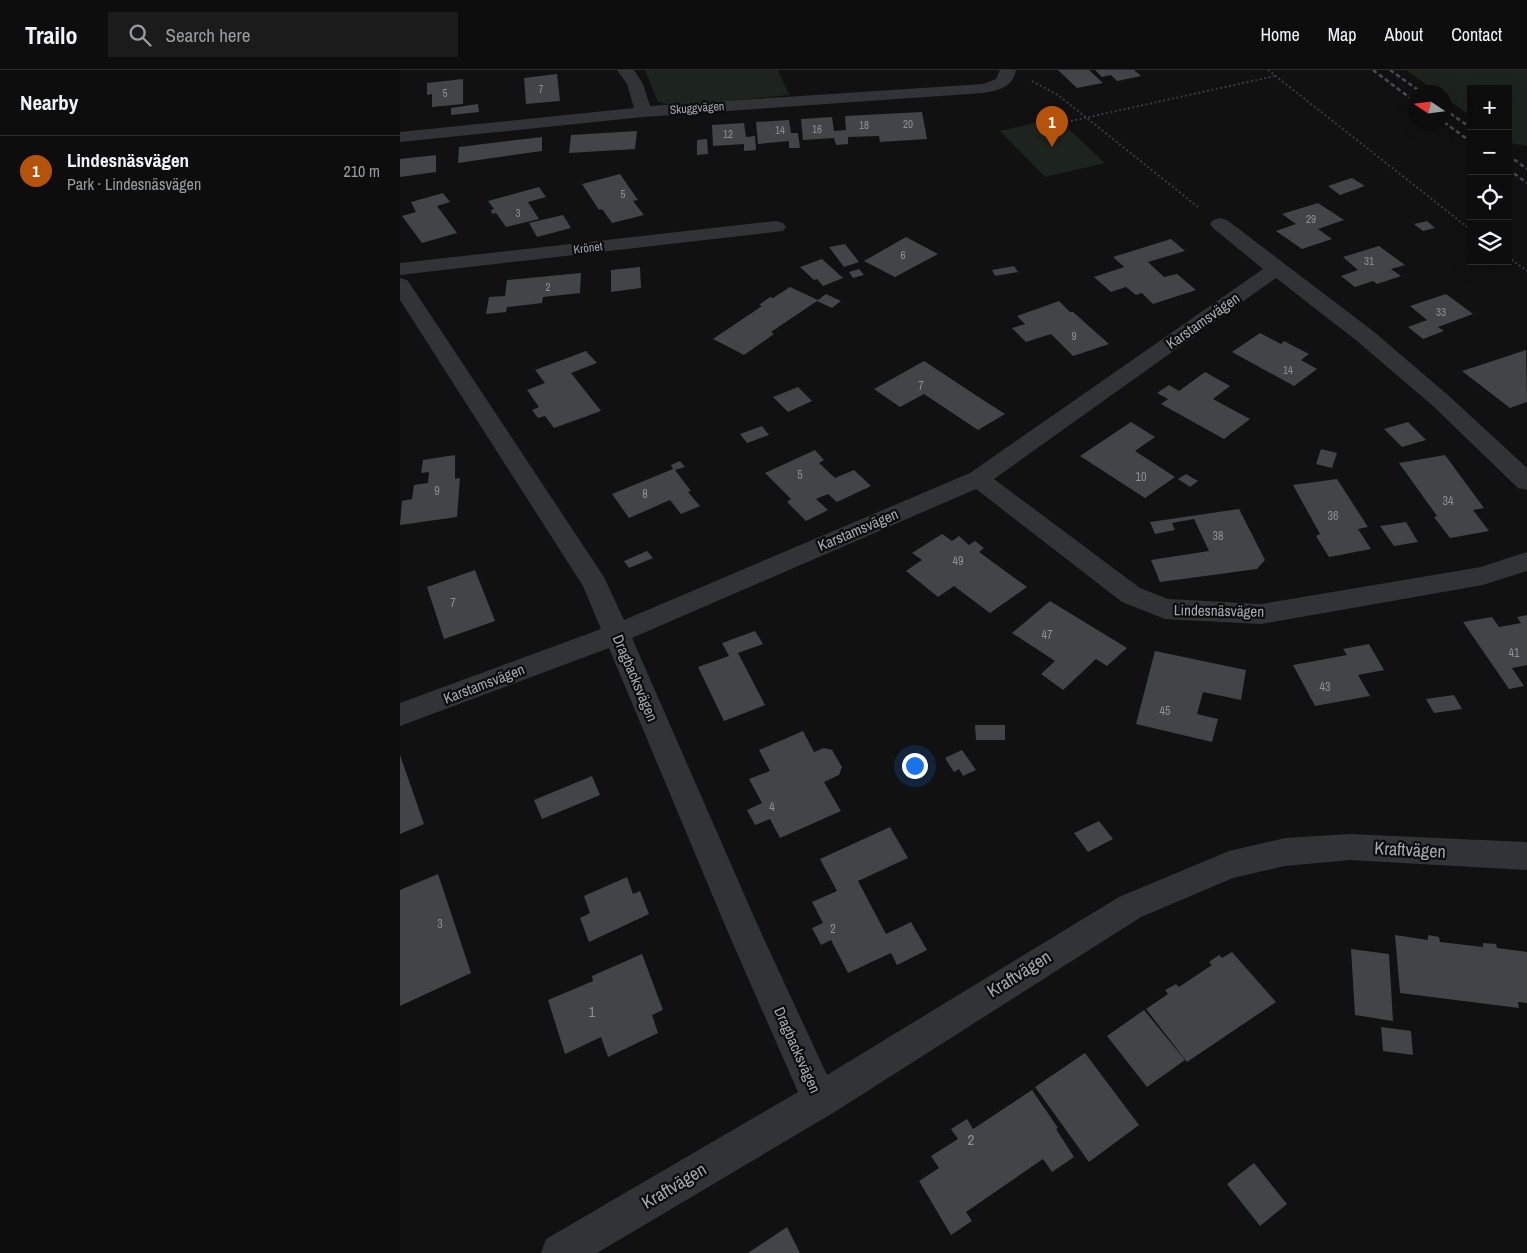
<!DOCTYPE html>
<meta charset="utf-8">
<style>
:root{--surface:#0d0d0e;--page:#1b1b1c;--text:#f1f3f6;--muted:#9a9c9e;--line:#2d2d2e;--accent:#b45309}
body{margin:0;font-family:"Archivo Narrow",sans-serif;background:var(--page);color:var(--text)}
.controls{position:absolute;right:15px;top:15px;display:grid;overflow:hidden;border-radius:0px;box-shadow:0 5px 20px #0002}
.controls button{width:45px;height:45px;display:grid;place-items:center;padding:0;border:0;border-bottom:1px solid var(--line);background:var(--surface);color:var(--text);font:25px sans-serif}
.compass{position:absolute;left:1007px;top:15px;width:45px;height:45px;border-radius:50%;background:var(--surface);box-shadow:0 5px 20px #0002;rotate:283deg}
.you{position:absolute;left:514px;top:695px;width:18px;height:18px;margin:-12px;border:4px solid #fff;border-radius:50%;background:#1a73e8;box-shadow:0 0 0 8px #1a73e833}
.badge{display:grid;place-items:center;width:32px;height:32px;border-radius:50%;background:var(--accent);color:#fff;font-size:16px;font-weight:700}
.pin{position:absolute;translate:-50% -41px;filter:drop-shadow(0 1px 2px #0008)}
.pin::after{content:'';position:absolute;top:26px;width:18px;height:15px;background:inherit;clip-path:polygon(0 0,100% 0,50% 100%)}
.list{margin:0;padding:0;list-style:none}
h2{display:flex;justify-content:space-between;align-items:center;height:65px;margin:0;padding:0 20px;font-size:21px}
h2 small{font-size:16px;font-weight:400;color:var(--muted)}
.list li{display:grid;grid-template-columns:32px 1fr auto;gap:15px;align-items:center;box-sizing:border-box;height:70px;padding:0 20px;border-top:1px solid var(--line)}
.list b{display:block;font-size:19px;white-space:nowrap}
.list p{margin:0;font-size:16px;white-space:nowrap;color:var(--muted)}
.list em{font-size:16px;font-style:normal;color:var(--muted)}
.icon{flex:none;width:28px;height:28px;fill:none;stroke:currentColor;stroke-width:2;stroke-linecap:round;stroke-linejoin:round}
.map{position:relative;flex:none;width:1127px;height:1183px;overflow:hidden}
header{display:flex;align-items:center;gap:30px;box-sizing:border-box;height:70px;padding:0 25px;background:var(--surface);border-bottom:1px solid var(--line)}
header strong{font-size:24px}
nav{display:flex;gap:28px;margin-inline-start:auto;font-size:18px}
.search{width:350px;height:45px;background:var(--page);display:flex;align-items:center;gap:12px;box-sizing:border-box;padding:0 18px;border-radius:0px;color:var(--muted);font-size:19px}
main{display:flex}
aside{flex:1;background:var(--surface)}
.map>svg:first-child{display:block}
.green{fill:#1d241e}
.building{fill:#424448}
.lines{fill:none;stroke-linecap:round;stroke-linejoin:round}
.path{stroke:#383a3e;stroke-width:2;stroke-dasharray:2 2.5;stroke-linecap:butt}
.minor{fill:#323337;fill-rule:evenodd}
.rail{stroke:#494b50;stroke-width:2.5;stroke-dasharray:4.5 3;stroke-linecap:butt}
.labels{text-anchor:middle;stroke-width:4.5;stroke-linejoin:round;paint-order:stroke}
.far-number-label{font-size:11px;fill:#8b9098}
.far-street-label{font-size:12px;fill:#a3a9b2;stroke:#0c0c0d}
.number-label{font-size:12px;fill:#8b9098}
.street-label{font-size:15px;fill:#a3a9b2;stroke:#0c0c0d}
.near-number-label{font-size:15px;fill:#8b9098}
.near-street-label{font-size:18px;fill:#a3a9b2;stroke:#0c0c0d}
</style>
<header>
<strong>Trailo</strong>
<div class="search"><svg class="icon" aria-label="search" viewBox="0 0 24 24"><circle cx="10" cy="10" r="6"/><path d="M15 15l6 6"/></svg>Search here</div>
<nav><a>Home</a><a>Map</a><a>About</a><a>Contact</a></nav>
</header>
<main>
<aside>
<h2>Nearby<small></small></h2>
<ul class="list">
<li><span class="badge">1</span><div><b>Lindesnäsvägen</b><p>Park · Lindesnäsvägen</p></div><em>210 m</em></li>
</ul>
</aside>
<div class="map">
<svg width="1127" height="1183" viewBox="0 0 1127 1183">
<rect width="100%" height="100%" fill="#111112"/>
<path class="green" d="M 245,0 L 378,0 L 389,25 L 277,36 L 258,32 Z
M 1006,0 L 1127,0 L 1127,76 L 1108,73 L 1108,19 L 1071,19 L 1071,46 L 1045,28 L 1044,22 L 1037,22 Z
M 657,48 L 662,53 L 705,93 L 645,107 L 600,61 Z"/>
<path class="building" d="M 658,0 L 689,0 L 703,13 L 677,18 Z
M 695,0 L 734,0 L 741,6 L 717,11 L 711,5 L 702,7 Z
M 157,4 L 160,31 L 126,34 L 124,8 Z
M 63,9 L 63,34 L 32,37 L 32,24 L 27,25 L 27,13 Z
M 78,34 L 79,42 L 51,45 L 51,38 Z
M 522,42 L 527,69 L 480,72 L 479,66 L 448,67 L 448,74 L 436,75 L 434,68 L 403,70 L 401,49 L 432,47 L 434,61 L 446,60 L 445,46 Z
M 389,50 L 391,63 L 398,63 L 400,78 L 389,78 L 389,71 L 358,74 L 356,52 Z
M 344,53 L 346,67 L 355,66 L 356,80 L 344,81 L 344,74 L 313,76 L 312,55 Z
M 237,61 L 235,79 L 169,83 L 171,65 Z
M 142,67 L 142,81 L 58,93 L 59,77 Z
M 307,69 L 308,84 L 297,85 L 297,70 Z
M 36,85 L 36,102 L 0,107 L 0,89 Z
M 220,104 L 238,130 L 233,131 L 244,145 L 212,153 L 202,139 L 199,140 L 182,114 Z
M 952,108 L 965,116 L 940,125 L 928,116 Z
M 139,117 L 146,127 L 128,132 L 139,149 L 106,157 L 96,143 L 92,144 L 91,140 L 94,139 L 88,131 Z
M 43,123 L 50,132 L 37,136 L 57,163 L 22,173 L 2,146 L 16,142 L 11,132 Z
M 918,133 L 944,150 L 918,159 L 932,169 L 902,179 L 876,161 L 896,154 L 882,144 Z
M 163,145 L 171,158 L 137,167 L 129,153 Z
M 1027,151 L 1035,158 L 1023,161 L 1014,154 Z
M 506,167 L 538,184 L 495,207 L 464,191 Z
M 771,169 L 785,181 L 748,192 L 764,207 L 777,204 L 796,220 L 753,234 L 742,223 L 736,225 L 726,217 L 711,222 L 694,207 L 724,197 L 713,187 Z
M 445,174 L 459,192 L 444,197 L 429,177 Z
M 979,176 L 1005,195 L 991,199 L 1001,206 L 977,214 L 973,211 L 955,217 L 941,206 L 958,200 L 943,187 Z
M 422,189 L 443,208 L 423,216 L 417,209 L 414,210 L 400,197 Z
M 614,196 L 618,202 L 595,206 L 592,200 Z
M 240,197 L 241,218 L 211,222 L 211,200 Z
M 459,199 L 464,205 L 453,208 L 449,202 Z
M 181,203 L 180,223 L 143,227 L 142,233 L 107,237 L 106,242 L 86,244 L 89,227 L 105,226 L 107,210 Z
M 390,217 L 418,230 L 426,224 L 441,231 L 432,238 L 417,231 L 371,262 L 374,264 L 344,285 L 313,269 L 362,236 L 359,235 L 370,227 L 373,228 Z
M 1046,224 L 1073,244 L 1038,257 L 1044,261 L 1023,269 L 1008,257 L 1027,250 L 1010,236 Z
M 659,231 L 670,242 L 673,242 L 709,274 L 673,286 L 651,264 L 626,272 L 612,258 L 625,254 L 617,246 Z
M 860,263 L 881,274 L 884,271 L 909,284 L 901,290 L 917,299 L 894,316 L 832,282 Z
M 1126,280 L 1127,332 L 1110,338 L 1062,301 Z
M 186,281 L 197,293 L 171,303 L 201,341 L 154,358 L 145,346 L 138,348 L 132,340 L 139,337 L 127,320 L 145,313 L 135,300 Z
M 524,291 L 577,326 L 605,344 L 578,360 L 524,324 L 500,337 L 474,319 Z
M 805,302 L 830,316 L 813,329 L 850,349 L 824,369 L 761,334 L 768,329 L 757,323 L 769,315 L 779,321 Z
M 398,317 L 412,331 L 388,342 L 373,327 Z
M 731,352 L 755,367 L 735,381 L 775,407 L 745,428 L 680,386 Z
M 1008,352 L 1026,370 L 1002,377 L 984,359 Z
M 362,356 L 369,365 L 347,373 L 340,364 Z
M 921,379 L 937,383 L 932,398 L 916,394 Z
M 415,380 L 424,390 L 419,393 L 435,408 L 454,400 L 471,416 L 437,432 L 428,424 L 416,429 L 428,440 L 406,451 L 387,432 L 391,429 L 365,403 Z
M 55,385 L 55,409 L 60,408 L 57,447 L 0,455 L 2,431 L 12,429 L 14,415 L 28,413 L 29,402 L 21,403 L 23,390 Z
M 1045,385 L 1084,438 L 1073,440 L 1089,461 L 1050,468 L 1034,447 L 1037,446 L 999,393 Z
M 280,391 L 285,397 L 275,400 L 291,421 L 288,422 L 300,436 L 281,444 L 270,430 L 229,448 L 212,424 L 273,399 L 271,395 Z
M 786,404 L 798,411 L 790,417 L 778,409 Z
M 937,409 L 968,457 L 958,459 L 971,479 L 929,487 L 916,466 L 920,464 L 893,415 Z
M 839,439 L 865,490 L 857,499 L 760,512 L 751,490 L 809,481 L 794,449 L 772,453 L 775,460 L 755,464 L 750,452 Z
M 1006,452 L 1018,472 L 994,476 L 980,456 Z
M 542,464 L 552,471 L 559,466 L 569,475 L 575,471 L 584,478 L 579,482 L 627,517 L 590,543 L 554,516 L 538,527 L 506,501 L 522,490 L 512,483 Z
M 247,481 L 253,488 L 229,498 L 224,491 Z
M 75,500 L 95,551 L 44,569 L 27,517 Z
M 650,531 L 727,578 L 707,596 L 696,589 L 663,620 L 641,604 L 655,591 L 612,563 Z
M 1127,545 L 1127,595 L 1112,598 L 1124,616 L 1109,619 L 1063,552 L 1092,547 L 1099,557 L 1121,553 L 1117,547 Z
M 355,561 L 363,574 L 338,583 L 365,635 L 324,651 L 298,597 L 329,586 L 322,573 Z
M 969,574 L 984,600 L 958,605 L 970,626 L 915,636 L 893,595 L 947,585 L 943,579 Z
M 755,581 L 846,600 L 841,630 L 803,622 L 797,644 L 818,649 L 812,672 L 736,654 Z
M 1054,625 L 1062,639 L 1034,643 L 1026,629 Z
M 575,655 L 605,655 L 605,670 L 576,670 Z
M 403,661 L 414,682 L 424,678 L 432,680 L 442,697 L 439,705 L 424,712 L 441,741 L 380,768 L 370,749 L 355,755 L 347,740 L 362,733 L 349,709 L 370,701 L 359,680 Z
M 562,680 L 576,700 L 563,706 L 559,699 L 554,702 L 545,688 Z
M 0,685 L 24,754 L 0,764 Z
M 192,706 L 200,725 L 142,749 L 134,730 Z
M 699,751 L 713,769 L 688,782 L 674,763 Z
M 490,757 L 508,788 L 458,811 L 486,864 L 511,852 L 527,880 L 497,895 L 491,883 L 448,903 L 431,870 L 421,875 L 412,858 L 423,853 L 412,832 L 437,821 L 420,789 Z
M 38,804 L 71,903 L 0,936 L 0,820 Z
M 227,807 L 233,824 L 240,821 L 249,844 L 189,872 L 180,848 L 190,843 L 184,826 Z
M 995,865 L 1028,870 L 1028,865 L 1039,867 L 1040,872 L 1083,877 L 1083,873 L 1096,874 L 1097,878 L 1127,882 L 1127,933 L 1118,932 L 1119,938 L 1000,923 Z
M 951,879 L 989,884 L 993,951 L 955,945 Z
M 832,882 L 876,932 L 787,992 L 746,939 L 768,924 L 765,920 L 776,914 L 779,917 L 812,895 L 809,892 L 819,885 L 822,888 Z
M 242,884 L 263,940 L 252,945 L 258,963 L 208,987 L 201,967 L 165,984 L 148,930 L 193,911 L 192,906 Z
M 744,940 L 785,990 L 747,1017 L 707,966 Z
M 981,957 L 1011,961 L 1013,985 L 983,981 Z
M 685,983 L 739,1055 L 689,1092 L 635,1017 Z
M 632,1020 L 658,1058 L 656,1059 L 674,1087 L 652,1102 L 643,1089 L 566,1142 L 572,1151 L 551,1165 L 519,1111 L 539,1098 L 531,1086 L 558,1069 L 551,1059 L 567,1049 L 573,1059 Z
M 854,1093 L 887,1134 L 860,1156 L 827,1114 Z
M 387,1157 L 400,1183 L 348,1183 Z"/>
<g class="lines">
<path class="path" d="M 868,0 L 1071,160
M 632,11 L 658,25 L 798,137
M 662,53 L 875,6
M 1108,187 L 1127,201"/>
<path class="minor" d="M 217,0 L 234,0 L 243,14 L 250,36 L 583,14 L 596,9 L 600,0 L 616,0 C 613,17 598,21 583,23 L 243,47 L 0,72 L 0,62 L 234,38 L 227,14 Z
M 820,148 L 827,150 L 973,261 L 1049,326 L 1127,398 L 1127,420 L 1118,418 L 1033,336 L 957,271 L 876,208 L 594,409 L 740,518 L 768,529 L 861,534 L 1081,497 L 1127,482 L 1127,501 L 1083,515 L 861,554 L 765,549 L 722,532 L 576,419 L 232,568 L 358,856 L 427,1005 L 719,827 L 829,781 L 885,768 L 950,764 L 1127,772 L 1127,800 L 950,790 L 885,796 L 833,808 L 741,847 L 433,1043 L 197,1183 L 141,1183 L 146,1169 L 398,1022 L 327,860 L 209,578 L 0,656 L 0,633 L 201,559 L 183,516 L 0,230 L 0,208 L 7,210 L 10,214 L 204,507 L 224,550 L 570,403 L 863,199 L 813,158 L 810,154 L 813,150 Z
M 376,151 L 383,153 L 386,157 L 383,161 L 0,205 L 0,193 Z"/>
<path class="rail" d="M 973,0 L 1014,31
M 990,0 L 1021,22
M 1044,39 L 1071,58
M 1044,52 L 1071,72
M 1108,85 L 1127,99
M 1108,99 L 1127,113"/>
</g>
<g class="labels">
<g class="far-number-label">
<text x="141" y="23">7</text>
<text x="45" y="27">5</text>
<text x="508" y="58">20</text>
<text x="464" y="59">18</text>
<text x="417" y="63">16</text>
<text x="380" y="64">14</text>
<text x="328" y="68">12</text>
<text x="223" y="128">5</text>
<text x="118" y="147">3</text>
<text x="911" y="153">29</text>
<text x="503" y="189">6</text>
<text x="969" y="195">31</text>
<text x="148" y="221">2</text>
<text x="1041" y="246">33</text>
<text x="674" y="270">9</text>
<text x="888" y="304">14</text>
</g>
<g class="far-street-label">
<text transform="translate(297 38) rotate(-4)" y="4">Skuggvägen</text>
<text transform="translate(188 178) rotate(-7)" y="4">Krönet</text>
</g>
<g class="number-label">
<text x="521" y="320">7</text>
<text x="400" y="409">5</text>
<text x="741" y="411">10</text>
<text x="37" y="425">9</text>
<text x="245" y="428">8</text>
<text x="1048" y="435">34</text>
<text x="933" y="450">36</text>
<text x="818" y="470">38</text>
<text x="558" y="495">49</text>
<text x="53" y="537">7</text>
<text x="647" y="569">47</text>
<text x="1114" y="587">41</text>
<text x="925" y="621">43</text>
<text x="765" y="645">45</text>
<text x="372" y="741">4</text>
<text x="40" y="858">3</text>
<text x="433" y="863">2</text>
</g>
<g class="street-label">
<text transform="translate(803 251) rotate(-35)" y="5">Karstamsvägen</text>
<text transform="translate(458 460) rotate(-23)" y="5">Karstamsvägen</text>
<text transform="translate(819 541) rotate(1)" y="5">Lindesnäsvägen</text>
<text transform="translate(235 608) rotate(67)" y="5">Dragbacksvägen</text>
<text transform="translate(84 614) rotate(-21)" y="5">Karstamsvägen</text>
<text transform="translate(397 980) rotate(66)" y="5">Dragbacksvägen</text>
</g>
<g class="near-number-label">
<text x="192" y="947">1</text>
<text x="571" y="1075">2</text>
</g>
<g class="near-street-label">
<text transform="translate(1010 780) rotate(3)" y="6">Kraftvägen</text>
<text transform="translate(619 904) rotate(-32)" y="6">Kraftvägen</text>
<text transform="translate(274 1116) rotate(-31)" y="6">Kraftvägen</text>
</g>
</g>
</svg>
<div class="controls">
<button>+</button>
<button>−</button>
<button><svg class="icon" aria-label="locate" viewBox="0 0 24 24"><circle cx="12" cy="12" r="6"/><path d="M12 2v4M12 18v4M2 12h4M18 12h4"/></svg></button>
<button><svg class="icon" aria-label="layers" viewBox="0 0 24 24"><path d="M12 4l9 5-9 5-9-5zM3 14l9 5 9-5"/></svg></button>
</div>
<svg class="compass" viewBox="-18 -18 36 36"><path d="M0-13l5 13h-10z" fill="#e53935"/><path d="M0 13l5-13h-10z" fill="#9a9c9e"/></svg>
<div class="you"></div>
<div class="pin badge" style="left:652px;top:77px">1</div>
</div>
</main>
